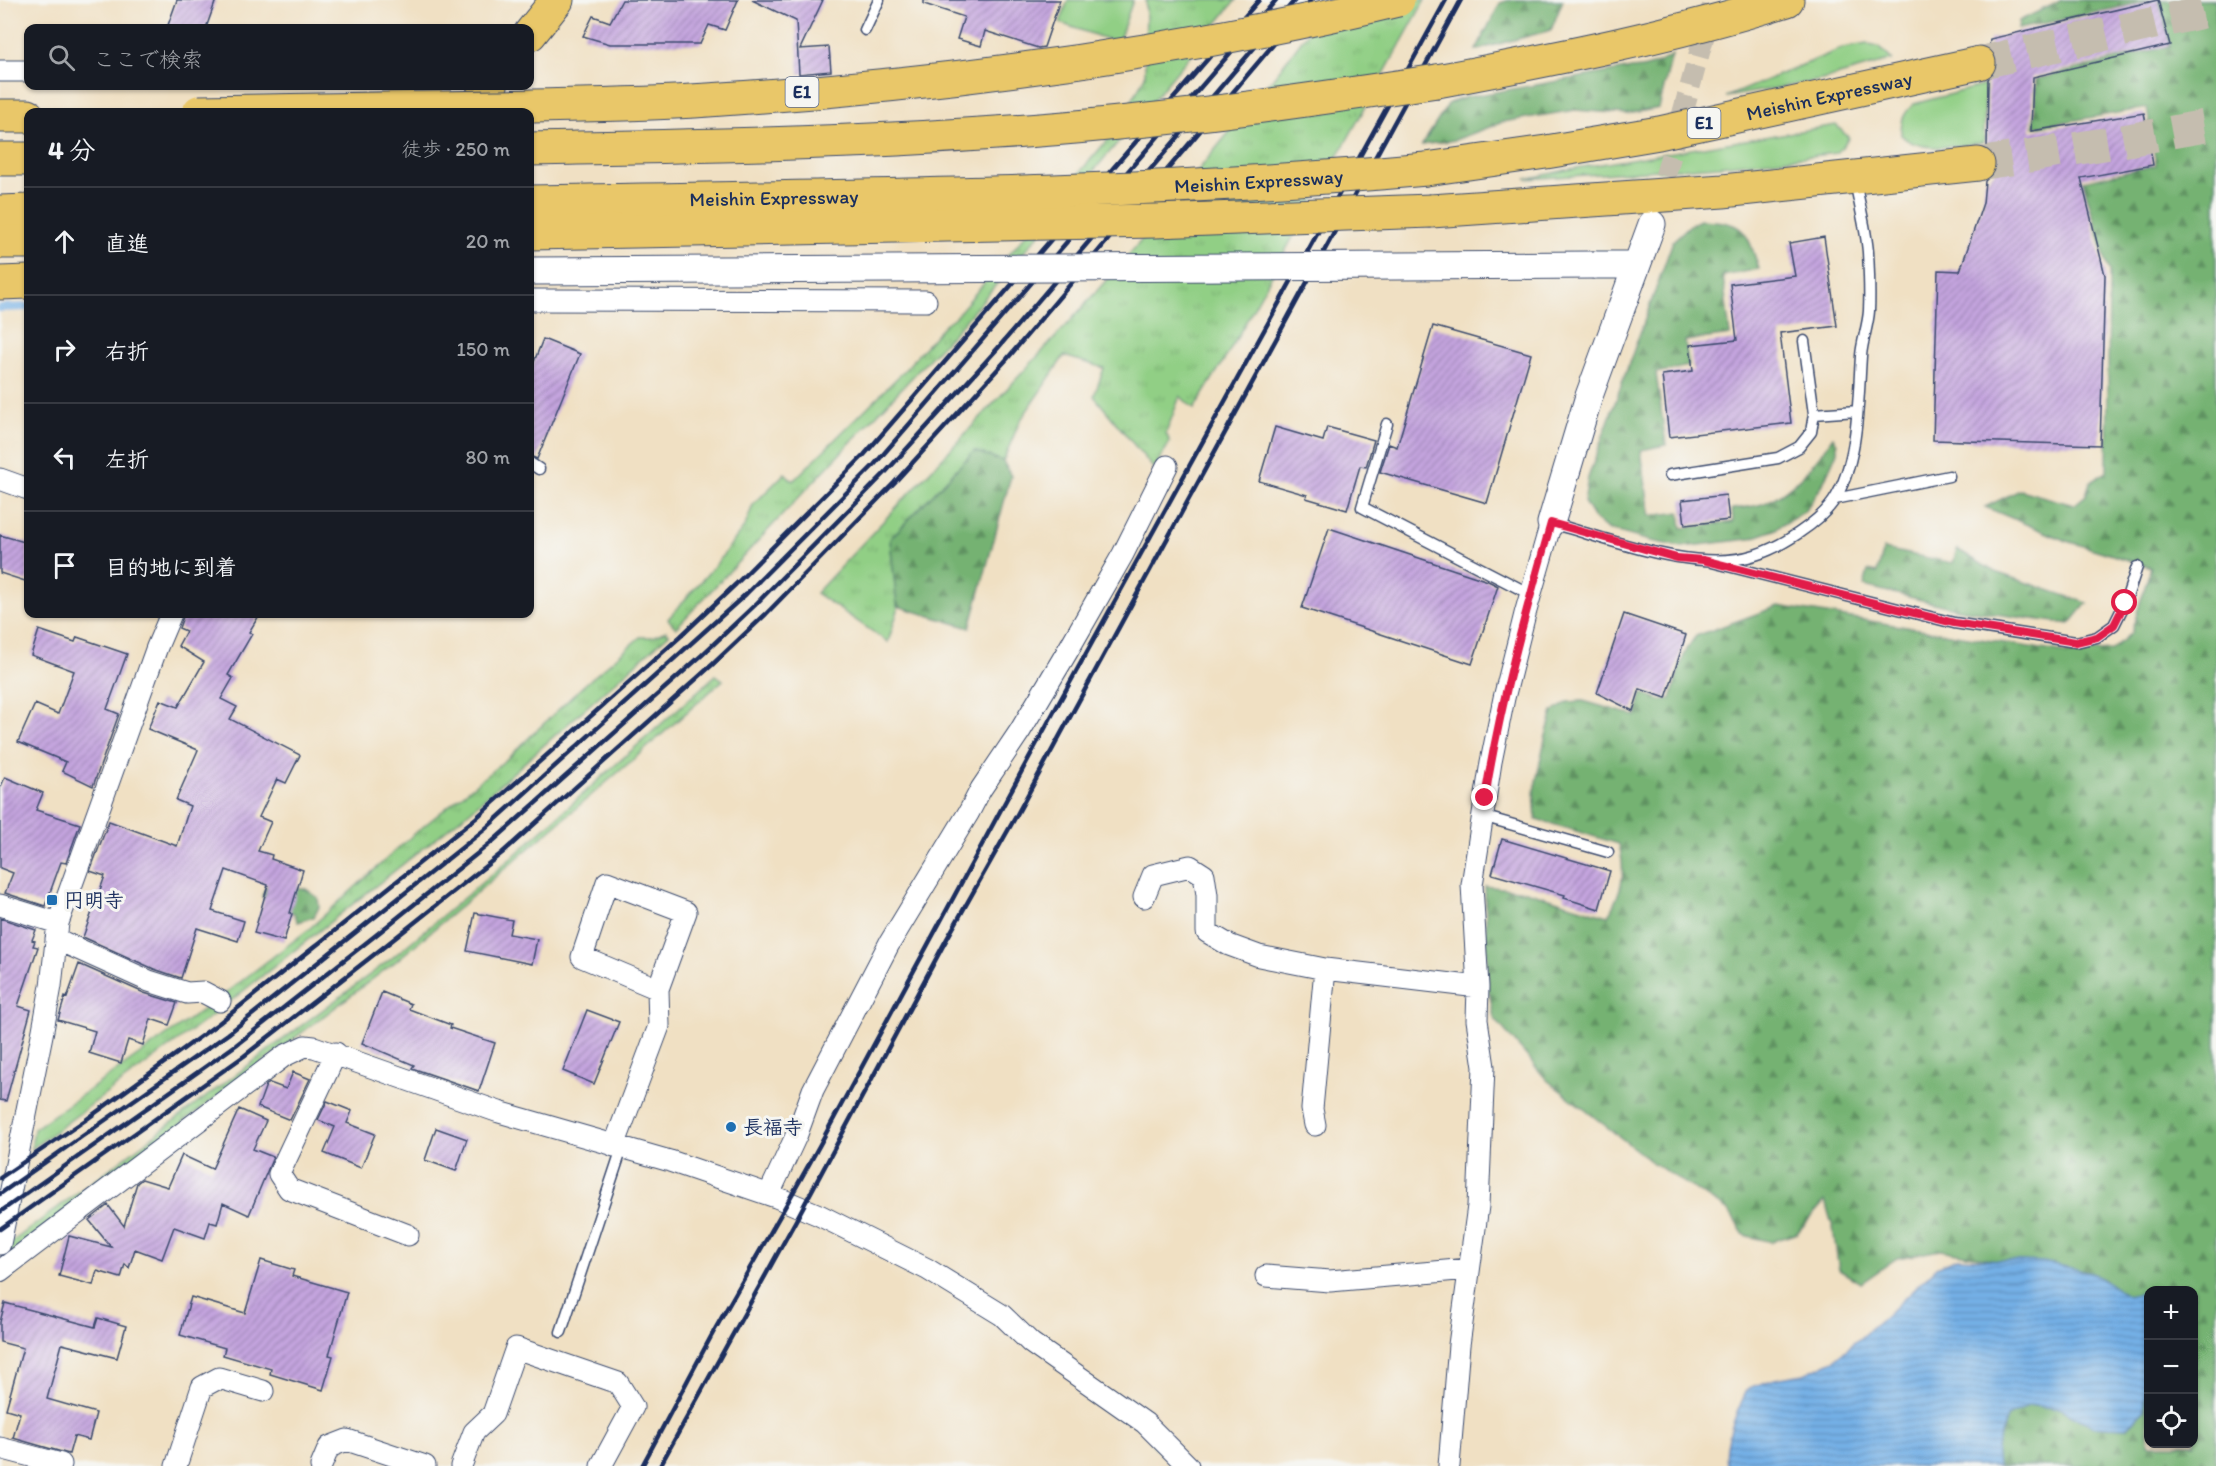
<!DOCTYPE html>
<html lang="ja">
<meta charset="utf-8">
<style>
:root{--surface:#171b24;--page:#242831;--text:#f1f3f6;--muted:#9ea1a6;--line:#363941}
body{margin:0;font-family:Itim,"Klee One",sans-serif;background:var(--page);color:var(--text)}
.controls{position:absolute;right:18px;bottom:18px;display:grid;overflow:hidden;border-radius:12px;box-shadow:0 2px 4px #0004}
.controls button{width:54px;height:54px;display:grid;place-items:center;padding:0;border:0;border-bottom:2px solid var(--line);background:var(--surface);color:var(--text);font:30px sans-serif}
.stop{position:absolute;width:18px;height:18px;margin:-14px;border:4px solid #e11d48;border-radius:50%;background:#fff}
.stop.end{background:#e11d48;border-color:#fff;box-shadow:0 2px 6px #0008}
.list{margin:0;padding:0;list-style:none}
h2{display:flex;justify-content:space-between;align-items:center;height:78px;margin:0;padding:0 24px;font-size:26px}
h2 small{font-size:20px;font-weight:400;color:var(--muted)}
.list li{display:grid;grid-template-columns:39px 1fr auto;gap:18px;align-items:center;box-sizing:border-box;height:108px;padding:0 24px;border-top:2px solid var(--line)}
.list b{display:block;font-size:22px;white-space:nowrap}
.list em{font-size:20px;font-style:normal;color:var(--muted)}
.icon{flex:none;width:33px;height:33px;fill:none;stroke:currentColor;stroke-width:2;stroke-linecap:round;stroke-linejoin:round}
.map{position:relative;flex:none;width:2216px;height:1466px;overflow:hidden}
.search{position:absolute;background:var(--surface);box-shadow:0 2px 4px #0004;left:24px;top:24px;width:510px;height:66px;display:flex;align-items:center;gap:15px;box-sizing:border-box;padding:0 21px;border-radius:12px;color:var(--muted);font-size:22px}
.panel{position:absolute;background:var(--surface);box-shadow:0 2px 4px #0004;left:24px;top:108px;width:510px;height:510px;border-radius:12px}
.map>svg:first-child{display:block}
.grass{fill:url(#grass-tufts);stroke:#567f72;stroke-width:1.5}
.forest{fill:url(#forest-firs);stroke:#487068;stroke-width:1.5}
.garden{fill:#91cf85;stroke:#567f72;stroke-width:1.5}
.water{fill:url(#water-rules);stroke:#4870a2;stroke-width:1.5}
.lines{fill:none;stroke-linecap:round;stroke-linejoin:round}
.stream{stroke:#75b0e6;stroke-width:8}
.building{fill:url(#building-hatch)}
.minor-tunnel{stroke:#c5bdaf;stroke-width:21;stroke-dasharray:21 10;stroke-linecap:butt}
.motorway-tunnel{stroke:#c5bdaf;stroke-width:33;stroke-dasharray:33 16;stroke-linecap:butt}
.service-casing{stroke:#3b4a6d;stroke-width:13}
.minor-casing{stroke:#3b4a6d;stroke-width:23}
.tertiary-casing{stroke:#3b4a6d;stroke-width:29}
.primary-casing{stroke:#3b4a6d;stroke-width:35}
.motorway-casing{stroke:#3b4a6d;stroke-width:35}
.service{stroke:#fff;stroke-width:10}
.minor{stroke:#fff;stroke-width:21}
.tertiary{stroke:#fff;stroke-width:27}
.primary{stroke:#e9c769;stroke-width:33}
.motorway{stroke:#e9c769;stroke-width:33}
.rail{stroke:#1b2f5e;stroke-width:4.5}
.tertiary-bridge-casing{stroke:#3b4a6d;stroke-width:29;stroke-linecap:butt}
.motorway-bridge-casing{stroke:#3b4a6d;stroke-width:35;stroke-linecap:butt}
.tertiary-bridge{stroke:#fff;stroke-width:27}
.motorway-bridge{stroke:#e9c769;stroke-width:33}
.route{stroke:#e11d48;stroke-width:8}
.poi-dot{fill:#1f6fb2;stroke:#f6f6f2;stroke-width:2}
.labels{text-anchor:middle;stroke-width:6;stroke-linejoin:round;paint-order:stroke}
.shield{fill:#f6f6f2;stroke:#5d6b8a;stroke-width:1.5}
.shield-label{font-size:18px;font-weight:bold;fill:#1b2f5e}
.street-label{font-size:20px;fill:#1b2f5e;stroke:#f6f6f2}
.poi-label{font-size:20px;font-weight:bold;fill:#1b2f5e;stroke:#f6f6f2;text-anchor:start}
</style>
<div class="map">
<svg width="2216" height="1466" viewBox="0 0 2216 1466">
<defs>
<pattern id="grass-tufts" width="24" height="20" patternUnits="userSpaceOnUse" patternTransform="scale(1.5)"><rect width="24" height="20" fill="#91cf85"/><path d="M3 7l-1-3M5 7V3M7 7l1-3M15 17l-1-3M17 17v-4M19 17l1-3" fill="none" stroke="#7cb275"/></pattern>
<pattern id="forest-firs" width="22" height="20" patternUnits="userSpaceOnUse" patternTransform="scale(1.5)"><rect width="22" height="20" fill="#74b272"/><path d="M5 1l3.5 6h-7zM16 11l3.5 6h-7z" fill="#5e9161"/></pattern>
<pattern id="water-rules" width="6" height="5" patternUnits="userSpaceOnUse" patternTransform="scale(1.5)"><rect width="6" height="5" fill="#75b0e6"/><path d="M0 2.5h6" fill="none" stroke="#5f90be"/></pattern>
<pattern id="building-hatch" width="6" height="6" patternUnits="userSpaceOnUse" patternTransform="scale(1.5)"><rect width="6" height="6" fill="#c4a4de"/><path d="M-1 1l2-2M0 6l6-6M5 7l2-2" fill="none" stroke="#9e86b7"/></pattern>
</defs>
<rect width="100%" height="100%" fill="#f6f6f2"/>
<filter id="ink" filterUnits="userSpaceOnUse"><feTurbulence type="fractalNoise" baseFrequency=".0167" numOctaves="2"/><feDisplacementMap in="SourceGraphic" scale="12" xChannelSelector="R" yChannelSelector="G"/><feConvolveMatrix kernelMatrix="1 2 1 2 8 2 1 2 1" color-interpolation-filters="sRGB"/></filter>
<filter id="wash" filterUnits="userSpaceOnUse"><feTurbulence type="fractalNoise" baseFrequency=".008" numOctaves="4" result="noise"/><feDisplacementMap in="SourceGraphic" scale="24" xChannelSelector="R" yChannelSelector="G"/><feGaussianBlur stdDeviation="1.35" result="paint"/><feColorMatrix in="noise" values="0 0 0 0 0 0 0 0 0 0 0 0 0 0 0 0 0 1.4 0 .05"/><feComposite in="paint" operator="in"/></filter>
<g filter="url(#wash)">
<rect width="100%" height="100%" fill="#f0e0c3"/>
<path class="grass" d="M 1146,0 L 1236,0 L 1126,133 L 964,322 L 676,628 L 668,619 L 717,563 L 745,526 L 753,505 L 785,473 L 793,481 L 902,373 L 945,324 L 955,317 L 1117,129 L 1145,76 Z
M 1332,0 L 1425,0 L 1229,352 L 1194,409 L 1180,396 L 1166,433 L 1170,442 L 1154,469 L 1094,396 L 1104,368 L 1064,356 L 1020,421 L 1003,461 L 974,451 L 890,539 L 898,610 L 888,642 L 816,593 L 1066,326 L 1139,243 L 1274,77 Z
M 666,631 L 669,634 L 470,811 L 213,1015 L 31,1149 L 34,1129 L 214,1002 L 309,929 L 414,834 L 509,757 L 583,686 L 640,637 L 652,637 Z
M 716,675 L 723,680 L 642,752 L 395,962 L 4,1258 L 5,1247 L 392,958 L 509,860 Z"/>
<path class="forest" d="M 1509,0 L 1563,0 L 1551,30 L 1476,50 L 1500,3 Z
M 2062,0 L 2153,0 L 2018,29 L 2019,21 Z
M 2159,0 L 2216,0 L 2216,1466 L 1998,1466 L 1996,1448 L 2007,1417 L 2029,1405 L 2061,1409 L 2093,1426 L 2126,1428 L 2145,1409 L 2148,1329 L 2148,1444 L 2194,1444 L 2194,1290 L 2156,1290 L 2128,1296 L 2090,1272 L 1990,1259 L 1940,1250 L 1897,1258 L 1861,1283 L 1839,1270 L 1833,1228 L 1825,1201 L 1797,1233 L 1771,1242 L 1744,1235 L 1729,1211 L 1653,1163 L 1547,1080 L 1494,1018 L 1488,986 L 1485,886 L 1526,891 L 1608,916 C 1623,888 1626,875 1619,844 L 1536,819 L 1534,791 L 1545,739 L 1553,712 L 1568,702 L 1583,701 L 1636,716 L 1642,693 L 1661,700 L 1671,699 C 1677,678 1681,653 1696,636 L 1778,606 L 2066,653 L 2112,650 L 2131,633 L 2151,567 L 2064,540 L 1985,507 L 2020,490 L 2074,505 L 2086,495 L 2090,482 L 2107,472 L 2109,272 L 2083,181 L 2156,165 L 2147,108 L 2034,127 L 2036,79 L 2170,46 Z
M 1672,55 L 1659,108 L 1627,114 L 1575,110 L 1503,122 L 1455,140 L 1422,145 L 1449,103 L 1467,97 L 1627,69 C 1645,69 1657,65 1672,55 Z
M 1700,220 C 1745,222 1746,228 1759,269 L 1723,276 L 1730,335 L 1685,341 L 1689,366 L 1656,373 L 1666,445 L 1641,450 L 1650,516 L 1680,512 L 1682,528 L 1733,522 L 1732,509 C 1742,508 1755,507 1765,503 C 1794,489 1815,464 1833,437 L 1837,443 L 1837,452 L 1822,486 L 1804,512 L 1774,530 L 1749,539 L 1682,547 L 1650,541 L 1607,529 L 1593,517 L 1584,502 L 1588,478 L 1673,241 L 1690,225 Z
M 974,451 L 1003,461 L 1011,476 L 970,628 L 897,606 L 890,539 Z
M 1884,549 L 1953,563 L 1957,549 L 1995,572 L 2087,603 L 2070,624 L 1958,609 L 1864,586 L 1868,571 L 1877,573 Z
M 266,887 L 306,889 L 318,898 L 319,907 L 314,917 L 298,922 L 294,913 L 267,904 L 262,896 Z"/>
<path class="garden" d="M 1068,0 L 1133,0 L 1118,43 L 1060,23 Z
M 1867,44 L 1880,48 L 1892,60 L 1822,80 L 1726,97 L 1843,48 Z
M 1985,85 L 1984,142 C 1959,145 1921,155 1901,135 C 1901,121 1903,113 1914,104 Z
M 1836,125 L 1849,138 L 1837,153 L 1719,166 L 1526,179 L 1571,169 Z"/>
<path class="water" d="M 1957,1258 L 2043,1262 L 2090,1272 L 2128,1296 L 2148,1291 L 2145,1409 L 2125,1428 L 2093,1426 L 2061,1409 L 2029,1405 L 2007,1417 L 1996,1448 L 1998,1466 L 1727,1466 C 1723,1441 1738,1409 1748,1388 L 1775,1379 L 1804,1374 L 1834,1360 L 1886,1316 L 1937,1267 Z"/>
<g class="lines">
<path class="stream" d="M 0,308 L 28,307"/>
</g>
<g id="blocks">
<path class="building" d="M 177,0 L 216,0 L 206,28 L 167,28 Z
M 622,0 L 738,0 L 725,30 L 709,25 L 700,44 L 610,44 L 583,36 L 593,16 L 610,22 Z
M 752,0 L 823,0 L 800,49 L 829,47 L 831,71 L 799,74 L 796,21 Z
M 924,0 L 1060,0 L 1044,47 L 1038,48 L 985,31 L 981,46 L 957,39 L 964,17 L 924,4 Z
M 2158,0 L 2170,45 L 2033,77 L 2031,131 L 2144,113 L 2146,123 L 2153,165 L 2081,178 L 2105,275 L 2100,445 L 1933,440 L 1938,270 L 1960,271 L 1983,203 L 1985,181 L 1995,172 L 1997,163 L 1993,153 L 1987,148 L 1988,79 L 1997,69 L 1997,60 L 1993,51 L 1989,48 L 1990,39 Z
M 1824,237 L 1837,326 L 1780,333 L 1791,423 L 1669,437 L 1662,375 L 1693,371 L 1690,345 L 1737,340 L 1730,284 L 1795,276 L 1789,243 Z
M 1433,326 L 1531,354 L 1487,503 L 1380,472 L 1389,444 L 1397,447 Z
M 543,339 L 580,354 L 537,459 L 530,456 L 530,372 Z
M 1275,427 L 1323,441 L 1327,427 L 1374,440 L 1366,467 L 1360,466 L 1347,510 L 1306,498 L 1307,495 L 1259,481 Z
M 1726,495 L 1729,520 L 1685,525 L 1682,500 Z
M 1329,528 L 1488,581 L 1498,586 L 1472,664 L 1302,608 Z
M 0,535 L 28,543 L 28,582 L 0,573 Z
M 184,614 L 260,614 L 249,632 L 252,634 L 228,675 L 233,678 L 221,699 L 237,707 L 230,719 L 300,755 L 286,783 L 277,779 L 259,817 L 271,822 L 258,851 L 272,855 L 271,859 L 303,870 L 290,913 L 292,914 L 284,941 L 254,933 L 268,885 L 226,870 L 212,911 L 244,921 L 238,941 L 197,928 L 181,978 L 154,969 L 83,937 L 105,876 L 90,871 L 109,821 L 177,846 L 190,806 L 176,800 L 198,750 L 148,729 L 160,700 L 178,707 L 204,662 L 178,646 L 186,631 L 179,628 Z
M 1624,614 L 1686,635 L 1666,698 L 1640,689 L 1633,711 L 1597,693 Z
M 39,630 L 75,642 L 77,637 L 127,654 L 107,709 L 119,714 L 93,786 L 62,771 L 66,762 L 18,742 L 35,704 L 58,714 L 74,671 L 31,655 Z
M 5,777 L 43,793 L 36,810 L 80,824 L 66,863 L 61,862 L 45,906 L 5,893 L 13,873 L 0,868 L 0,789 Z
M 1502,839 L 1610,871 L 1599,909 L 1564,898 L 1565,895 L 1492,874 Z
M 475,913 L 512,920 L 509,934 L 537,939 L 532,964 L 467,951 Z
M 0,918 L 36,930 L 32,940 L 35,941 L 33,946 L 38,947 L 18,1006 L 31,1010 L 6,1101 L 0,1100 Z
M 79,964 L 144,993 L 177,1003 L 169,1025 L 151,1019 L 143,1045 L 128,1040 L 121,1063 L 89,1053 L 95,1031 L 58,1020 L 65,997 L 67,998 Z
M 382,992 L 411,1004 L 409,1009 L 451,1025 L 450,1028 L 495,1043 L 479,1091 L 412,1068 L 414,1065 L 362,1043 Z
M 587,1010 L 619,1022 L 594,1084 L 563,1071 Z
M 293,1072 L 310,1079 L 290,1120 L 258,1107 L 266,1085 L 270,1083 L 286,1089 Z
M 327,1101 L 352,1111 L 347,1123 L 375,1134 L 361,1168 L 324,1153 L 335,1127 L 318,1120 Z
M 239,1109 L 266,1121 L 253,1149 L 273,1157 L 249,1215 L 223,1203 L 217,1224 L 210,1222 L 205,1238 L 174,1227 L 162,1259 L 135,1249 L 129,1268 L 125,1264 L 121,1278 L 97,1271 L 93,1285 L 59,1276 L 69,1236 L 111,1247 L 89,1220 L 108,1205 L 124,1226 L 137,1183 L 142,1179 L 168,1187 L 182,1155 L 212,1169 Z
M 436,1128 L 467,1139 L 456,1171 L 425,1160 Z
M 261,1260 L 294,1270 L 292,1276 L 347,1292 L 329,1355 L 333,1356 L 323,1390 L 270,1374 L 271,1369 L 223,1355 L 225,1348 L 180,1335 L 191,1297 L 245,1313 Z
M 5,1303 L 95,1327 L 98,1318 L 126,1326 L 117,1358 L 62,1344 L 47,1399 L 96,1413 L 89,1440 L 74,1436 L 69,1454 L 13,1438 L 20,1413 L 6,1409 L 23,1348 L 0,1342 L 0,1322 Z"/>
</g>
</g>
<g filter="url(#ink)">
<use href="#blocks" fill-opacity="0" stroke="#3b4a6d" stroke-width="1.5"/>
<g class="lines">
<path class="minor-tunnel" d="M 1657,206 L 1714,0"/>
<path class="motorway-tunnel" d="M 1979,63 L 2216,9
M 1978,164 L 2117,142 L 2216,124"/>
<g class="service-casing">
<path id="service" d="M 865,30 L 879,0
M 1804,341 L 1814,414 L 1857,411
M 1387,424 L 1362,507 L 1530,594
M 530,463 L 539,469
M 1670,475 L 1778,458 L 1799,447 L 1811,432 L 1814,414
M 1835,499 L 1949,476
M 1551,523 C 1610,539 1696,574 1755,555 C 1781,547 1818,523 1833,502 C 1859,463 1858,400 1861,356 C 1862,341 1868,326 1869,311 C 1870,292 1869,271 1868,252 C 1866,228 1859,204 1855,180
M 1712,562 L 1954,623 L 2076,642 L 2097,637 L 2114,625 L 2125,603 L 2137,567
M 1482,816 L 1608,852
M 561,1332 L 622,1148"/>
</g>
<g class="minor-casing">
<path id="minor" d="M 0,71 L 28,71
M 530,300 L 926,301
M 0,479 L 28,489
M 1144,897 L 1153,875 L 1190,866 L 1204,875 L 1207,895 L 1207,932 L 1229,945 L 1259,956 L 1325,969 L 1478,987
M 0,905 L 58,923
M 56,939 L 149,981 L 187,993 L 203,992 L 220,1001
M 336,1053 L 279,1174 L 289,1189 L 408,1235
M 1315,1125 L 1312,1109 L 1325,969
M 614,1146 L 659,1026 L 658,989 L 686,912 L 607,882 L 582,957 L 658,989
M 769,1194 L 797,1134 L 813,1090 L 889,944 L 969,812 L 981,789 L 1020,731 L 1067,652 L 1123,554 L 1167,466
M 0,1244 L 43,1030 L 51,986 L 58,923 L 157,647 L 171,614
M 0,1271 L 284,1056 L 305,1046 L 314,1047 L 499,1112 L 670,1161 L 776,1197 L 819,1215 L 927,1269 L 1002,1315 L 1031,1343 L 1145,1423 L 1188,1466
M 1266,1276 L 1330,1281 L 1469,1269
M 0,1448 L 61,1464
M 176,1466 L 202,1387 L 219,1378 L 263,1391
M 321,1466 L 329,1447 L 347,1440 L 425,1466
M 461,1466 L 474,1432 L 493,1414 L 516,1348 L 618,1383 L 633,1407 L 601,1466
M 1449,1466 L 1459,1345 L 1478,1206 L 1484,1067 L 1477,1020 L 1478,987 L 1472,885 L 1491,762 L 1504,698 L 1525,614 L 1551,523"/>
</g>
<g class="tertiary-casing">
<path id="tertiary" d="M 1594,265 L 1637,265
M 1551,523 L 1589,396 L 1652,224"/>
</g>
<g class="primary-casing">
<path id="primary" d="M 530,34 L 557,0
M 471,112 L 491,86
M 0,283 L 28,282"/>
</g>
<g class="motorway-casing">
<g id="motorway">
<path d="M 1437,81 C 1555,59 1673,36 1787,0"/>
<path d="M 0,116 L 28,116"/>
<path d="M 0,159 L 28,159"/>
<path id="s1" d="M 1426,169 L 1546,152 L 1659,133 L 1979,63"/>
<path d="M 1431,211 L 1723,191 L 1978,164"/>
<path d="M 0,212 L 28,211"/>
<path d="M 0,242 L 28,242"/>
</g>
</g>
<use href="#service" class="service"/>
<use href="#minor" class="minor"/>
<use href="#tertiary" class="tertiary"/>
<use href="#primary" class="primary"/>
<use href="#motorway" class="motorway"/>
<path class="rail" d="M 0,1178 L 87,1119 L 219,1023 L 476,818 L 681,636 L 736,584 L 864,455 L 1259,0
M 0,1194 L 228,1034 L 484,830 L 746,594 L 874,465 L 1276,0
M 0,1212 L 236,1045 L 376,935 L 493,841 L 702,655 L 756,604 L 884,474 L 998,348 L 1295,0
M 0,1229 L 244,1056 L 385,946 L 502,853 L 713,664 L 766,614 L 894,483 L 1007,359 L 1311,0
M 642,1466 C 666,1422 689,1377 713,1333 C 750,1267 789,1202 825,1135 C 1029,755 1236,377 1446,0
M 660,1466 L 795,1222 L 944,944 L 1015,818 L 1461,0"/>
<g class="tertiary-bridge-casing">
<path id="tertiary-bridge" d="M 530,271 L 1594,265"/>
</g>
<g class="motorway-bridge-casing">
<g id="motorway-bridge">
<path d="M 199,112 C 298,111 397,109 496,107 C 567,105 638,105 708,100 C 940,85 1173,54 1398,0"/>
<path d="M 530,149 C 685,146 841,144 996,133 C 1144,124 1291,103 1437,81"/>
<path id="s2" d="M 530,202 C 829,196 1128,196 1426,169"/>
<path d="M 530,233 L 1156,221 L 1431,211"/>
</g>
</g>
<use href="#tertiary-bridge" class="tertiary-bridge"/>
<use href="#motorway-bridge" class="motorway-bridge"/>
</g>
</g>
<g class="lines" filter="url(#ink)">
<path class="route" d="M 1485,798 C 1500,704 1525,614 1551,523 L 1677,558 L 1703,560 L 1954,623 L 2076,642 L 2097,637 L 2114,625 L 2125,603"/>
</g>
<g class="poi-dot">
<rect x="46" y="894" width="12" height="12" rx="3"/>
<circle cx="731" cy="1127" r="6"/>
</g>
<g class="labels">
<g class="shield">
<rect x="785.5" y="77" width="33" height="30" rx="4.5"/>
<rect x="1687.5" y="108" width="33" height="30" rx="4.5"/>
</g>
<g class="shield-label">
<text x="802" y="98">E1</text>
<text x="1704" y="129">E1</text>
</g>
<g class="street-label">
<text dy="7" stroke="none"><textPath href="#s1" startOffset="410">Meishin Expressway</textPath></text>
<text dy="7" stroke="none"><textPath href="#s2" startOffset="729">Meishin Expressway</textPath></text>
<text dy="7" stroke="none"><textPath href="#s2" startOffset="244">Meishin Expressway</textPath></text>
</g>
<g class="poi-label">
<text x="64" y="907">円明寺</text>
<text x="743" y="1134">長福寺</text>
</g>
</g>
</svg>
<div class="controls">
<button>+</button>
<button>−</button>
<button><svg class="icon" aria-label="locate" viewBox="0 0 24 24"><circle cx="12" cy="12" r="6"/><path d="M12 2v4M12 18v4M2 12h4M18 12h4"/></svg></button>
</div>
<div class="stop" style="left:2125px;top:603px"></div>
<div class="stop end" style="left:1485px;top:798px"></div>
<div class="search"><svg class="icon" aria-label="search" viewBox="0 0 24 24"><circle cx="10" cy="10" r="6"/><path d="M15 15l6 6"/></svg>ここで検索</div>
<section class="panel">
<h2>4 分<small>徒歩 · 250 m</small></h2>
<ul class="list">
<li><svg class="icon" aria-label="ahead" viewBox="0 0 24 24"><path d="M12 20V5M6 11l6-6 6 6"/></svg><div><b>直進</b></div><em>20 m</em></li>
<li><svg class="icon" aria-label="right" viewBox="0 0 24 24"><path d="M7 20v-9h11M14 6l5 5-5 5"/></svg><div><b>右折</b></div><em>150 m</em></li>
<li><svg class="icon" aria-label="left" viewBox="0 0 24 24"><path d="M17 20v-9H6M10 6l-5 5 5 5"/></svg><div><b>左折</b></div><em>80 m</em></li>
<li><svg class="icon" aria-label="arrive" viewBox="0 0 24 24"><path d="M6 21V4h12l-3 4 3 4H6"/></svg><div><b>目的地に到着</b></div></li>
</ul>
</section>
</div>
